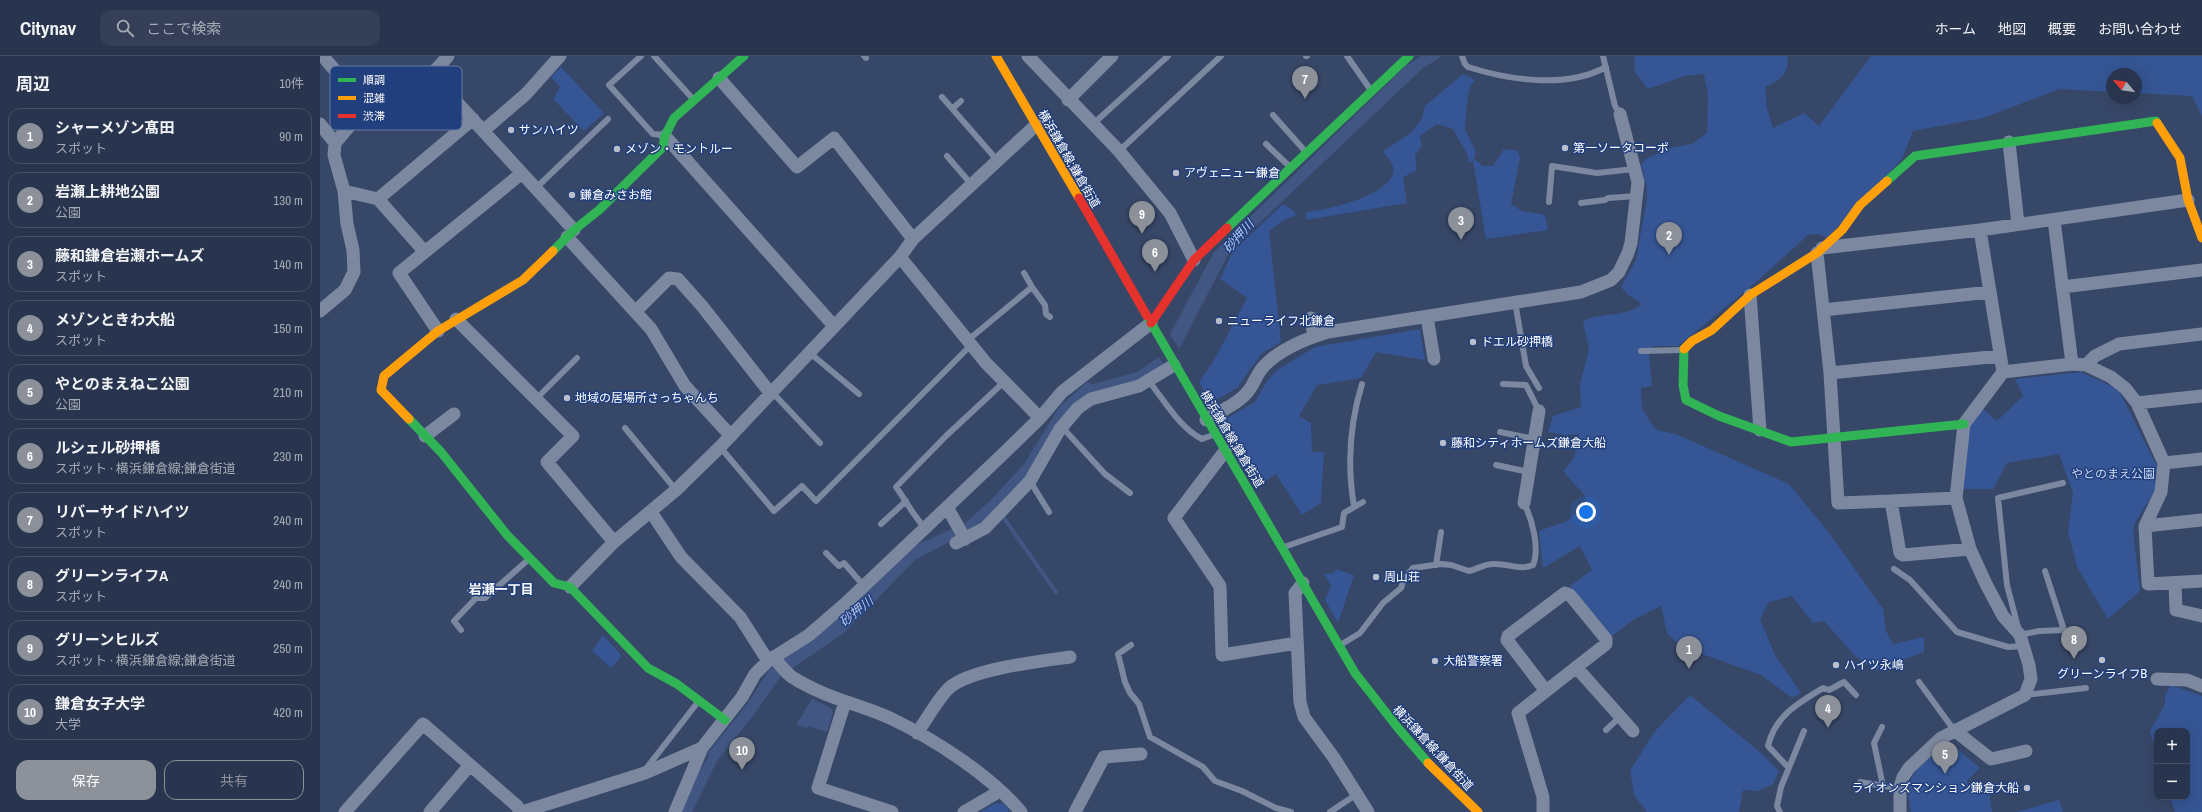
<!DOCTYPE html>
<html lang="ja">
<meta charset="utf-8">
<style>
:root{--surface:#29354e;--page:#354058;--text:#f1f3f6;--muted:#a5abb6;--line:#455066;--accent:#8c9099}
body{margin:0;font-family:"Archivo Narrow","Noto Sans JP",sans-serif;background:var(--page);color:var(--text)}
.controls{position:absolute;right:12px;bottom:12px;display:grid;overflow:hidden;border-radius:8px;box-shadow:0 4px 16px #0002}
.controls button{width:36px;height:36px;display:grid;place-items:center;padding:0;border:0;border-bottom:1px solid var(--line);background:var(--surface);color:var(--text);font:20px sans-serif}
.compass{position:absolute;left:1786px;top:12px;width:36px;height:36px;border-radius:50%;background:var(--surface);box-shadow:0 4px 16px #0002;rotate:299deg}
.you{position:absolute;left:1266px;top:456px;width:14px;height:14px;margin:-10px;border:3px solid #fff;border-radius:50%;background:#1a73e8;box-shadow:0 0 0 6px #1a73e833}
.badge{display:grid;place-items:center;width:26px;height:26px;border-radius:50%;background:var(--accent);color:#fff;font-size:13px;font-weight:700}
.pin{position:absolute;translate:-50% -33px;filter:drop-shadow(0 1px 2px #0008)}
.pin::after{content:'';position:absolute;top:21px;width:14px;height:12px;background:inherit;clip-path:polygon(0 0,100% 0,50% 100%)}
.list{margin:0;padding:0;list-style:none}
h2{display:flex;justify-content:space-between;align-items:center;height:52px;margin:0;padding:0 16px;font-size:17px}
h2 small{font-size:13px;font-weight:400;color:var(--muted)}
.list li{display:grid;grid-template-columns:26px 1fr auto;gap:12px;align-items:center;box-sizing:border-box;height:56px;margin:0 8px 8px;padding:0 8px;border:1px solid var(--line);border-radius:12px}
.list b{display:block;font-size:15px;white-space:nowrap}
.list p{margin:0;font-size:13px;white-space:nowrap;color:var(--muted)}
.list em{font-size:13px;font-style:normal;color:var(--muted)}
.actions{display:flex;gap:8px;padding:12px 16px}
.actions a{flex:1;padding:9px 0;border:1px solid var(--accent);border-radius:12px;text-align:center;font-size:14px;color:var(--accent)}
.actions .main{background:var(--accent);color:#fff}
.icon{flex:none;width:22px;height:22px;fill:none;stroke:currentColor;stroke-width:2;stroke-linecap:round;stroke-linejoin:round}
.map{position:relative;flex:none;width:1882px;height:756px;overflow:hidden}
header{display:flex;align-items:center;gap:24px;box-sizing:border-box;height:56px;padding:0 20px;background:var(--surface);border-bottom:1px solid var(--line)}
header strong{font-size:19px}
nav{display:flex;gap:22px;margin-inline-start:auto;font-size:14px}
.search{width:280px;height:36px;background:var(--page);display:flex;align-items:center;gap:10px;box-sizing:border-box;padding:0 14px;border-radius:12px;color:var(--muted);font-size:15px}
main{display:flex}
aside{flex:1;background:var(--surface)}
.map>svg:first-child{display:block}
.green{fill:#355594}
.water{fill:#415683}
.lines{fill:none;stroke-linecap:round;stroke-linejoin:round}
.stream{stroke:#415683;stroke-width:4}
.lane{stroke:#7c889f;stroke-width:6}
.street{stroke:#7c889f;stroke-width:13}
.fast{stroke:#30b455;stroke-width:9}
.slow{stroke:#ff9f0a;stroke-width:9}
.jam{stroke:#e5322d;stroke-width:9}
.poi-dot{fill:#b9bfca;stroke:#223f7d;stroke-width:1.5}
.labels{text-anchor:middle;stroke-width:3;stroke-linejoin:round;paint-order:stroke}
.poi-label{font-size:12px;fill:#fff;stroke:#223f7d;text-anchor:start}
.street-label{font-size:12px;fill:#fff;stroke:#223f7d}
.park-label{font-size:12px;fill:#c9d8f5;stroke:#223f7d}
.water-label{font-size:13px;font-style:italic;fill:#b1c5ee;stroke:#223f7d}
.neighbourhood-label{font-size:13px;font-weight:bold;fill:#fff;stroke:#223f7d}
.key{fill:#223f7d;stroke:#6479a4;stroke-width:1}
.key-label{font-size:11px;fill:#fff}
</style>
<header>
<strong>Citynav</strong>
<div class="search"><svg class="icon" aria-label="search" viewBox="0 0 24 24"><circle cx="10" cy="10" r="6"/><path d="M15 15l6 6"/></svg>ここで検索</div>
<nav><a>ホーム</a><a>地図</a><a>概要</a><a>お問い合わせ</a></nav>
</header>
<main>
<aside>
<h2>周辺<small>10件</small></h2>
<ul class="list">
<li><span class="badge">1</span><div><b>シャーメゾン髙田</b><p>スポット</p></div><em>90 m</em></li>
<li><span class="badge">2</span><div><b>岩瀬上耕地公園</b><p>公園</p></div><em>130 m</em></li>
<li><span class="badge">3</span><div><b>藤和鎌倉岩瀬ホームズ</b><p>スポット</p></div><em>140 m</em></li>
<li><span class="badge">4</span><div><b>メゾンときわ大船</b><p>スポット</p></div><em>150 m</em></li>
<li><span class="badge">5</span><div><b>やとのまえねこ公園</b><p>公園</p></div><em>210 m</em></li>
<li><span class="badge">6</span><div><b>ルシェル砂押橋</b><p>スポット · 横浜鎌倉線;鎌倉街道</p></div><em>230 m</em></li>
<li><span class="badge">7</span><div><b>リバーサイドハイツ</b><p>スポット</p></div><em>240 m</em></li>
<li><span class="badge">8</span><div><b>グリーンライフA</b><p>スポット</p></div><em>240 m</em></li>
<li><span class="badge">9</span><div><b>グリーンヒルズ</b><p>スポット · 横浜鎌倉線;鎌倉街道</p></div><em>250 m</em></li>
<li><span class="badge">10</span><div><b>鎌倉女子大学</b><p>大学</p></div><em>420 m</em></li>
</ul>
<div class="actions"><a class="main">保存</a><a>共有</a></div>
</aside>
<div class="map">
<svg width="1882" height="756" viewBox="0 0 1882 756">
<rect width="100%" height="100%" fill="#374768"/>
<path class="green" d="M 1314,0 L 1467,0 C 1471,17 1459,25 1445,31 L 1447,52 L 1453,72 L 1484,57 L 1499,70 L 1551,0 L 1882,0 L 1882,60 L 1872,40 L 1816,37 L 1816,18 L 1792,18 L 1792,36 L 1740,33 L 1663,62 L 1593,75 L 1582,103 L 1507,182 L 1499,178 L 1488,179 L 1435,227 L 1358,290 L 1333,290 L 1329,299 L 1332,330 L 1321,332 L 1322,352 L 1335,373 L 1358,379 L 1469,428 L 1510,478 L 1563,553 L 1566,575 L 1573,588 L 1604,581 L 1604,596 L 1556,614 L 1535,600 L 1504,565 L 1493,567 L 1472,540 L 1449,546 L 1440,563 L 1455,599 L 1481,637 L 1472,642 L 1441,619 L 1360,590 L 1347,577 L 1341,550 L 1313,564 L 1292,580 L 1250,530 L 1272,514 L 1260,490 L 1223,512 L 1219,475 L 1247,465 L 1265,451 L 1266,441 L 1243,415 L 1254,402 L 1259,378 L 1244,379 L 1228,376 L 1233,360 L 1261,351 L 1260,328 L 1269,293 L 1263,265 C 1281,256 1305,262 1322,248 L 1307,238 L 1301,231 L 1316,204 L 1327,142 L 1327,131 L 1321,109 L 1326,103 L 1349,92 L 1372,88 L 1387,77 L 1388,40 L 1384,18 L 1365,20 L 1328,33 L 1315,16 Z
M 241,11 L 284,57 L 264,75 L 233,43 L 240,31 L 231,21 Z
M 1143,18 L 1155,24 L 1150,31 L 1147,45 L 1145,73 L 1156,96 L 1154,103 L 1163,110 L 1173,110 L 1184,93 L 1198,95 L 1200,102 L 1191,148 L 1202,155 L 1225,159 L 1228,174 L 1166,183 L 1153,104 L 1148,107 L 1148,100 L 1133,73 L 1117,68 L 1100,80 L 1102,90 L 1095,100 L 1097,114 L 1083,121 L 1087,147 L 986,164 L 986,156 C 1005,155 1079,138 1073,111 C 1072,106 1066,100 1063,95 L 1092,76 L 1102,62 L 1105,50 Z
M 963,148 L 974,155 L 976,160 C 966,161 958,169 949,175 L 961,286 L 942,297 L 917,332 L 898,343 L 887,340 L 879,326 L 894,304 L 927,242 L 900,223 L 913,195 Z
M 1100,273 L 1105,304 L 1056,296 L 1041,322 L 997,329 L 979,360 L 991,367 L 992,396 L 1004,396 L 1001,447 L 982,459 L 956,418 L 938,430 L 904,377 L 907,362 L 935,346 L 947,325 L 957,314 L 995,291 Z
M 1761,316 L 1798,333 L 1837,410 L 1836,433 L 1816,465 L 1813,474 L 1820,535 L 1788,563 L 1757,511 L 1748,475 L 1753,437 L 1739,398 L 1687,407 L 1673,433 L 1641,433 L 1649,371 L 1663,353 L 1677,365 L 1703,340 L 1695,323 Z
M 1015,513 L 1034,519 L 1018,567 L 1005,544 L 1011,530 L 1004,518 L 1014,517 Z
M 283,579 L 302,600 L 291,612 L 272,595 Z
M 1851,629 L 1882,640 L 1882,756 L 1855,756 L 1850,741 L 1867,741 L 1867,675 L 1837,675 L 1837,699 L 1830,675 L 1845,648 L 1845,639 Z
M 1370,639 L 1441,697 L 1459,715 L 1453,728 L 1438,735 L 1423,734 L 1419,756 L 1327,756 L 1314,739 L 1310,715 L 1335,675 Z
M 1630,687 L 1660,712 L 1647,725 L 1649,731 L 1669,735 L 1672,756 L 1591,756 C 1590,748 1587,738 1589,730 C 1592,711 1616,698 1630,687 Z
M 1739,744 L 1743,756 L 1696,756 Z
M 676,747 L 684,748 L 690,756 L 660,756 Z"/>
<path class="water" d="M 1101,0 L 1122,0 L 1102,13 L 910,195 L 859,293 L 850,278 L 894,196 L 1086,10 Z
M 839,301 L 844,309 L 823,323 L 771,339 L 712,415 L 677,455 L 649,475 L 595,504 L 525,576 L 460,621 L 436,656 L 397,705 L 372,756 L 359,756 L 376,720 L 389,700 L 387,698 L 428,647 L 449,614 L 524,559 L 592,491 L 645,467 L 671,444 L 704,408 L 740,350 L 767,326 L 773,328 L 778,327 L 817,316 Z
M 492,643 L 511,652 L 513,657 L 507,676 L 488,670 L 487,672 L 476,669 Z"/>
<g class="lines">
<path class="stream" d="M 681,458 L 736,536"/>
<path class="lane" d="M 321,0 L 289,29 L 333,78 L 343,79
M 334,0 L 373,43
M 544,0 L 546,2
M 986,0 L 987,0
M 1027,0 L 1050,33
M 1142,0 L 1145,8 L 1148,11 C 1189,24 1246,33 1286,11
M 1283,0 L 1295,50 L 1300,58
M 622,41 L 677,104
M 633,52 L 641,45
M 953,59 L 985,95
M 773,68 L 848,0
M 946,88 L 969,110
M 799,95 L 901,0
M 627,100 L 651,128
M 216,132 L 288,63
M 1229,146 L 1232,110 L 1277,117 L 1314,113
M 1261,147 L 1285,144 L 1288,142 L 1317,140
M 712,231 L 725,249 L 726,258 L 730,261
M 1195,246 L 1206,310 L 1219,332
M 648,284 L 712,231 L 704,217
M 1321,295 L 1362,294
M 490,297 L 539,338
M 828,324 C 844,344 859,371 882,383 L 893,379
M 1183,328 L 1206,329 L 1219,355
M 452,336 L 500,387
M 216,343 L 257,302
M 742,371 L 785,418 L 810,437
M 305,372 L 356,434
M 1180,376 L 1215,383
M 400,391 L 454,455 L 482,430 L 496,445 L 652,288
M 1176,409 L 1209,416
M 710,425 L 729,456
M 1034,450 C 1027,409 1030,367 1042,328
M 561,468 L 586,445
M 605,472 C 592,458 587,446 576,431 L 626,380 L 685,325
M 964,491 L 1022,471 L 1024,457 L 1043,446
M 506,497 L 519,510 L 524,507 L 544,530
M 1116,509 L 1121,476
M 1574,513 L 1590,524 L 1637,576 L 1688,591 L 1703,590
M 1725,515 L 1744,574 L 1719,575 L 1700,579 L 1687,529 L 1678,442 L 1743,427
M 150,535 L 156,542
M 141,574 L 134,565 L 156,542 L 165,542 L 209,503
M 1022,588 L 1040,577 L 1063,547 L 1081,532 L 1084,523 L 1093,512 L 1121,508 L 1131,509 L 1149,515 C 1158,513 1164,508 1173,508 C 1188,507 1199,515 1213,509 C 1220,492 1212,463 1204,447
M 811,589 L 798,598 L 805,626 L 810,637 L 819,648 L 830,681 L 883,711 L 895,725 L 922,735 L 956,752 L 971,756
M 1599,626 L 1634,674
M 1705,639 L 1766,632
M 1562,671 L 1554,687 L 1563,730
M 1286,674 L 1300,661
M 1468,711 L 1448,690 C 1455,660 1478,647 1503,632 L 1509,634 L 1524,626 L 1536,639
M 325,714 L 378,646
M 1540,726 L 1570,731 L 1580,731
M 1010,756 L 1037,738
M 1460,756 L 1457,750 L 1461,731 L 1484,675"/>
<path class="street" d="M 3,0 C 27,32 53,47 92,27 C 98,24 106,22 111,18 C 117,13 123,6 128,0
M 708,0 L 799,95 L 850,157 L 874,204
M 111,18 L 254,174
M 399,22 L 477,111 L 514,82 L 593,183
M 748,44 L 792,0
M 0,68 L 15,87
M 163,75 L 206,38 L 240,0
M 345,80 L 514,270
M 1689,86 L 1698,168
M 24,135 L 58,143 L 153,63
M 58,143 L 104,195
M 1734,164 L 1752,308
M 247,181 L 331,273 L 365,330 L 411,380
M 1502,192 L 1660,174 L 1868,144
M 1497,197 L 1510,317 L 1518,447 L 1571,445 L 1580,497 L 1583,499 L 1650,493
M 580,201 L 666,307 L 720,362
M 1742,231 L 1882,214
M 1430,239 L 1440,374
M 1503,254 L 1670,236
M 0,255 L 25,234 L 34,216 L 33,194 L 27,168 L 24,135 L 14,99 L 15,87 L 43,54 L 48,36
M 316,255 L 349,222 L 358,223 L 382,250 L 451,338
M 1107,261 L 1114,303
M 991,262 L 994,280
M 136,263 L 253,380 L 227,406 L 294,486
M 118,275 L 79,217 L 202,117
M 1766,309 L 1775,300 L 1799,288 L 1882,278
M 1683,316 L 1752,308 L 1766,309 L 1791,321 L 1805,332 L 1817,347 L 1844,407 L 1841,436 L 1825,470 L 1828,528 L 1882,525
M 1510,317 L 1680,300
M 1817,347 L 1882,340
M 886,364 C 900,355 920,347 929,334 C 933,329 936,321 940,315 C 955,295 985,283 1008,276 L 1261,236 L 1291,224 L 1299,216 L 1308,197 L 1311,187 L 1318,126 L 1300,58
M 105,380 L 134,358
M 905,395 L 854,462 L 900,530 L 902,599 L 977,587
M 1844,407 L 1882,403
M 1571,445 L 1636,442
M 1204,447 L 1219,355
M 627,451 L 645,483
M 331,456 L 361,501 L 420,561 L 448,605
M 1825,470 L 1882,464
M 636,487 L 665,472 L 710,425 L 740,373 L 758,352 L 771,343 L 819,330 L 854,309
M 983,527 L 975,537 L 980,646 L 984,661 L 1014,702 L 1048,756
M 1855,528 L 1856,554 L 1882,560
M 250,531 L 294,486 L 356,434 L 400,391 L 580,201 L 593,183 L 716,69
M 453,601 C 459,607 465,616 472,621 C 503,641 538,648 570,662 C 614,683 670,719 701,756
M 1256,611 L 1313,675
M 1837,623 L 1867,624 L 1882,630
M 525,646 L 498,732 L 572,756
M 1634,674 L 1671,703 L 1706,695
M 597,677 C 607,663 617,644 629,632 C 650,613 721,605 750,601
M 25,756 L 103,668 L 197,750 L 200,756
M 110,756 L 150,709
M 202,756 L 325,717 L 382,692
M 355,756 L 382,692 L 422,641 L 435,618 L 448,605 L 489,579 L 526,547 L 682,399 L 720,362 L 742,336 L 831,267
M 644,756 L 680,735
M 755,756 L 784,701 L 821,698
M 1223,756 L 1223,741 L 1198,657 L 1286,588 L 1286,583 L 1250,539 L 1245,537 L 1188,580 L 1187,584 L 1226,635
M 1580,756 L 1580,731 L 1583,721 L 1589,712 L 1621,682 L 1705,639 L 1711,623 L 1709,609 L 1700,579 L 1683,560 L 1666,528 L 1650,493 L 1636,442 L 1644,368 L 1683,316 L 1660,174"/>
<path class="fast" d="M 1567,125 L 1595,100 L 1836,65 L 1837,67
M 907,172 L 1089,0
M 233,195 L 254,174 L 279,154 L 343,91 L 345,80 L 354,62 L 424,0
M 827,260 L 1035,617 L 1078,672 L 1108,707
M 1364,293 L 1363,329 L 1366,344 L 1399,360 L 1471,386 L 1644,368
M 89,363 L 121,396 L 187,479 L 234,527 L 250,531 L 328,612 L 357,628 L 405,664"/>
<path class="slow" d="M 676,0 L 759,142
M 1837,67 L 1860,102 L 1868,144 L 1882,182
M 1364,293 L 1372,285 L 1392,274 L 1430,239 L 1497,197 L 1522,174 L 1540,149 L 1567,125
M 89,363 L 61,334 L 64,320 L 118,275 L 203,224 L 233,195
M 1108,707 L 1158,756"/>
<path class="jam" d="M 759,142 L 827,260
M 831,267 L 874,204 L 907,172"/>
</g>
<g class="poi-dot">
<circle cx="191" cy="74" r="4"/>
<circle cx="1245" cy="92" r="4"/>
<circle cx="297" cy="93" r="4"/>
<circle cx="856" cy="117" r="4"/>
<circle cx="252" cy="139" r="4"/>
<circle cx="899" cy="265" r="4"/>
<circle cx="1153" cy="286" r="4"/>
<circle cx="247" cy="342" r="4"/>
<circle cx="1123" cy="387" r="4"/>
<circle cx="1056" cy="521" r="4"/>
<circle cx="1782" cy="604" r="4"/>
<circle cx="1115" cy="605" r="4"/>
<circle cx="1516" cy="609" r="4"/>
<circle cx="1707" cy="732" r="4"/>
</g>
<g class="labels">
<g class="poi-label">
<text x="199" y="78">サンハイツ</text>
<text x="1253" y="96">第一ソータコーポ</text>
<text x="305" y="97">メゾン・モントルー</text>
<text x="864" y="121">アヴェニュー鎌倉</text>
<text x="260" y="143">鎌倉みさお館</text>
<text x="907" y="269">ニューライフ北鎌倉</text>
<text x="1161" y="290">ドエル砂押橋</text>
<text x="255" y="346">地域の居場所さっちゃんち</text>
<text x="1131" y="391">藤和シティホームズ鎌倉大船</text>
<text x="1064" y="525">周山荘</text>
<text x="1123" y="609">大船警察署</text>
<text x="1524" y="613">ハイツ永嶋</text>
<text x="1782" y="622" text-anchor="middle">グリーンライフB</text>
<text x="1699" y="736" text-anchor="end">ライオンズマンション鎌倉大船</text>
</g>
<g class="street-label">
<text transform="translate(749 103) rotate(60)" y="4">横浜鎌倉線;鎌倉街道</text>
<text transform="translate(912 383) rotate(59)" y="4">横浜鎌倉線;鎌倉街道</text>
<text transform="translate(1113 692) rotate(47)" y="4">横浜鎌倉線;鎌倉街道</text>
</g>
<g class="park-label">
<text x="1793" y="422">やとのまえ公園</text>
</g>
<g class="water-label">
<text transform="translate(918 180) rotate(-48)" y="5">砂押川</text>
<text transform="translate(536 555) rotate(-39)" y="5">砂押川</text>
</g>
<g class="neighbourhood-label">
<text x="181" y="538">岩瀬一丁目</text>
</g>
</g>
<rect x="10" y="10" width="132" height="64" rx="6" class="key"/>
<rect x="18" y="22" width="18" height="4" fill="#30b455"/>
<rect x="18" y="40" width="18" height="4" fill="#ff9f0a"/>
<rect x="18" y="58" width="18" height="4" fill="#e5322d"/>
<g class="key-label">
<text x="43" y="28">順調</text>
<text x="43" y="46">混雑</text>
<text x="43" y="64">渋滞</text>
</g>
</svg>
<div class="controls">
<button>+</button>
<button>−</button>
</div>
<svg class="compass" viewBox="-18 -18 36 36"><path d="M0-13l5 13h-10z" fill="#e53935"/><path d="M0 13l5-13h-10z" fill="#a5abb6"/></svg>
<div class="you"></div>
<div class="pin badge" style="left:1369px;top:613px">1</div>
<div class="pin badge" style="left:1349px;top:199px">2</div>
<div class="pin badge" style="left:1141px;top:184px">3</div>
<div class="pin badge" style="left:1508px;top:672px">4</div>
<div class="pin badge" style="left:1625px;top:718px">5</div>
<div class="pin badge" style="left:835px;top:216px">6</div>
<div class="pin badge" style="left:985px;top:43px">7</div>
<div class="pin badge" style="left:1754px;top:603px">8</div>
<div class="pin badge" style="left:822px;top:178px">9</div>
<div class="pin badge" style="left:422px;top:714px">10</div>
</div>
</main>
